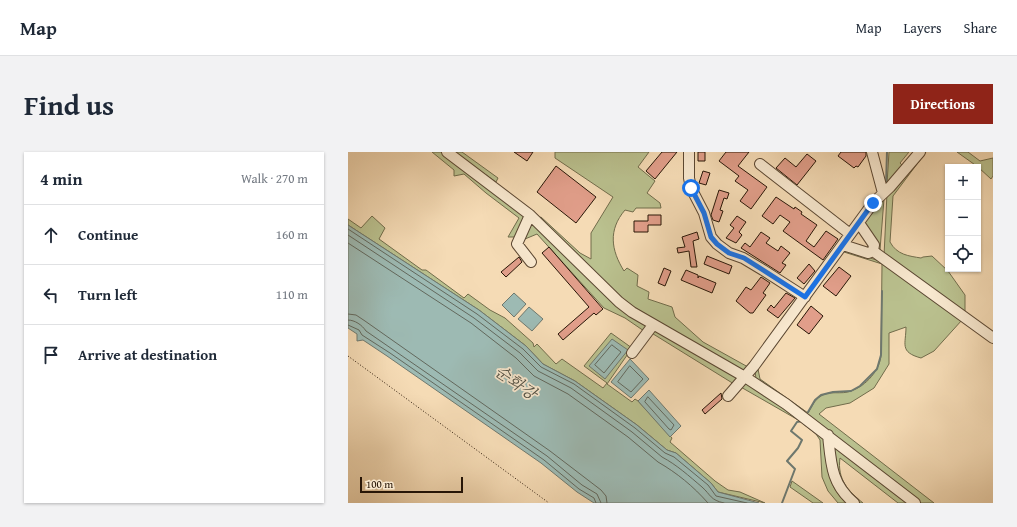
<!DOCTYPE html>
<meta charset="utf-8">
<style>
:root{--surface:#fff;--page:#f2f2f3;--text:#1f2937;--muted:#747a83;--line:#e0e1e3;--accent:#8f2418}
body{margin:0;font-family:"Gentium Book Plus","Noto Serif KR",serif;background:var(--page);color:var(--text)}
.controls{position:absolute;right:12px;top:12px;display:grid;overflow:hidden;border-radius:0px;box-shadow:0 1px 3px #0004}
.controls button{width:36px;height:36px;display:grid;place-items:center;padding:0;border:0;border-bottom:1px solid var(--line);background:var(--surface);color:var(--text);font:20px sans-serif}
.scale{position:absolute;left:12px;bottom:10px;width:103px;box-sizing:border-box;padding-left:4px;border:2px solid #281607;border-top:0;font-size:11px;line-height:14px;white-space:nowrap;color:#281607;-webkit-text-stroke:3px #f8e8cf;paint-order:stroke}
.stop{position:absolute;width:12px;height:12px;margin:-9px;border:3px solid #1a73e8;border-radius:50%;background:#fff}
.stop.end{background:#1a73e8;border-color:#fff;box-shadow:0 1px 4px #0008}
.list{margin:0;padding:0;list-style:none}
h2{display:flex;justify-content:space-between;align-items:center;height:52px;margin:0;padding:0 16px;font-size:17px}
h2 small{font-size:13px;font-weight:400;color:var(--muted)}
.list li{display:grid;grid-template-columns:26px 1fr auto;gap:12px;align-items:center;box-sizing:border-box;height:60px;padding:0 16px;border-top:1px solid var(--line)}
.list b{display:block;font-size:15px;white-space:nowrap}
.list em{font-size:13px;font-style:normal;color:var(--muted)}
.icon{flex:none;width:22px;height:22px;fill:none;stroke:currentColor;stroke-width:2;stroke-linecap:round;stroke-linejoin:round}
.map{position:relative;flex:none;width:645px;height:351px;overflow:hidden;border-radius:0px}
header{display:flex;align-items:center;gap:24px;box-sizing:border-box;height:56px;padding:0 20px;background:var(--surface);border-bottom:1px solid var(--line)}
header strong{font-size:19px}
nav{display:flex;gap:22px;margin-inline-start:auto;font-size:14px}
.intro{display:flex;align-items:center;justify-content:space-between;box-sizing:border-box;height:96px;padding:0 24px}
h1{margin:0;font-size:28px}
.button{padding:10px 18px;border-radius:0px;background:var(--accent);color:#fff;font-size:14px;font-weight:700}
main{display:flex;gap:24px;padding:0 24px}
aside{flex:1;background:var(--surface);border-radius:0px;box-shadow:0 1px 3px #0004}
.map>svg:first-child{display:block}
.green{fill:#bac18f;stroke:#716c4b}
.water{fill:#9dbab3;stroke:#6e786e}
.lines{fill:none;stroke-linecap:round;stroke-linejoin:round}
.shore{stroke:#62685d;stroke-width:1}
.stream{stroke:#6e786e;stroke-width:2}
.building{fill:#e19e8a;stroke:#281607}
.minor-casing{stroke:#5b4732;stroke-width:12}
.path{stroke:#281607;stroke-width:1;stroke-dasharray:1 2;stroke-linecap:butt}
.minor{stroke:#f8e8cf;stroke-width:10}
.route{stroke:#1a73e8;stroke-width:5}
.labels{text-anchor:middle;stroke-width:3.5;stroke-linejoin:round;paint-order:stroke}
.water-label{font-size:16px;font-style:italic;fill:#514f43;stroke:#f8e8cf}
</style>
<header>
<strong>Map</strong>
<nav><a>Map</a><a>Layers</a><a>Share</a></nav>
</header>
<div class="intro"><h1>Find us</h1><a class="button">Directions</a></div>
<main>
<aside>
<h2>4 min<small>Walk · 270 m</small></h2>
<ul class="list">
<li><svg class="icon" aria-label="ahead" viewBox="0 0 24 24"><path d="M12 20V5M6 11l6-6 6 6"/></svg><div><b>Continue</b></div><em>160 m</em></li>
<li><svg class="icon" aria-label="left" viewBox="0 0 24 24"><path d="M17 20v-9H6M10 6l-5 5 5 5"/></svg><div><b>Turn left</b></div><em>110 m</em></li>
<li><svg class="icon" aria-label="arrive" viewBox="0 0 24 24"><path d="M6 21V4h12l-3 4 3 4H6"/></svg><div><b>Arrive at destination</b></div></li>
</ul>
</aside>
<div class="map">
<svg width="645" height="351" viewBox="0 0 645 351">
<rect width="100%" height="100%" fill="#f5dbb5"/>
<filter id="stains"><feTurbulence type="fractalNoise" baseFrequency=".005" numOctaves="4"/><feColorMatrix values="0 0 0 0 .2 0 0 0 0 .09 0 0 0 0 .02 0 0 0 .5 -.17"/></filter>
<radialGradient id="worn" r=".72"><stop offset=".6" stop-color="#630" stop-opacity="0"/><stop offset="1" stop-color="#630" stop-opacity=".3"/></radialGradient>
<path class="green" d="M 84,0 L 93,0 L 177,63 L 167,85 L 160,85 L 171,66 L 138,41 L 116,22 L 106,24 L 106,18 Z
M 105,0 L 114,0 L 150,26 L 148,30 Z
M 207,0 L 301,0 L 290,15 L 307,29 L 299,41 L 312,51 L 313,56 L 288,56 L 285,60 L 277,58 C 260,78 263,98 276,119 L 279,116 L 290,123 L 289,134 L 301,140 L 300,147 L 324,155 L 327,165 L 355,190 L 400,215 L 395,218 L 391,217 L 286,155 L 271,144 L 191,66 L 193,65 L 232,101 L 243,107 L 243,81 L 265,45 L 207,6 Z
M 541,0 L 561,0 L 552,11 L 554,13 L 539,32 Z
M 574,0 L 578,0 L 545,44 L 542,90 C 549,103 561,104 573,106 L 575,105 L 584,104 L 600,119 L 617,143 L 617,164 L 536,104 L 539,41 Z
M 609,0 L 620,0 L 632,9 L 645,6 L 645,24 L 643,27 L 630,15 Z
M 536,47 L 532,98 L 516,71 L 525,53 Z
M 24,64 L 37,76 L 31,87 L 74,118 L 78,118 L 116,146 L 120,142 L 142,158 L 157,166 L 185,191 L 186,195 L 189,192 L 208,212 L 214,207 L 255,236 L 259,231 L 236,214 L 263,181 L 284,196 L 259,232 L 284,250 L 287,247 L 290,249 L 324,286 L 322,290 L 367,329 L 380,338 L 392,340 L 417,351 L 370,340 L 363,331 L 328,301 L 319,298 L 289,273 L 227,229 L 195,212 L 178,194 L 131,158 L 0,73 L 0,67 L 13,76 Z
M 182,68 L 298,173 L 296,179 L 277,166 L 256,156 L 189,82 L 177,87 Z
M 496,98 L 535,110 L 614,168 L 586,199 L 573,206 C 551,200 558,192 558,175 L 541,181 L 541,212 L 526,236 L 502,251 L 478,256 L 471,262 L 586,351 L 571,351 L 408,227 L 407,219 L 410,217 L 412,227 L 460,261 C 464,255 466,248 473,244 C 482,238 493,243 503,239 C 518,234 532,218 533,203 L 534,112 L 496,100 L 493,101 Z
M 305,177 L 390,226 L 386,232 L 302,180 Z
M 396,230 L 454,267 L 452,269 L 391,234 Z
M 457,269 L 475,284 C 481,309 476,332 499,351 L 490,351 L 480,339 L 474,325 L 472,288 L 468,282 L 454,271 Z
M 485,294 L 559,351 L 550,351 L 492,306 C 489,327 500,339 515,351 L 509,351 L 492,333 Z
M 444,329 L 475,351 L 465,351 L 442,335 Z"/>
<path class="water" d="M 0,73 L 131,158 L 178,194 L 195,212 L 227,229 L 289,273 L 319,298 L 328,301 L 363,331 L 370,340 L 411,351 L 246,351 L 229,340 L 193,311 L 39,204 L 15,188 L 9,189 L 9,182 L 0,176 Z
M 166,141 L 178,152 L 166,165 L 154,153 Z
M 181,155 L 195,167 L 184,179 L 170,167 Z
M 264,187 L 280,198 L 257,227 L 241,214 Z
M 282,207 L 301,227 L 283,246 L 263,230 Z
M 301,238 L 333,274 L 322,285 L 290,249 Z"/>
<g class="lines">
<path class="shore" d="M 0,77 L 129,162 L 175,197 L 193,215 L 226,232 L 287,276 L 317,301 L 326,305 L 360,333 L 368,344 L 399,351
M 0,83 L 126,166 L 172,201 L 190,219 L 223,236 L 284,280 L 314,305 C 329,313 341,324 354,335 C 363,343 362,348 376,351
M 0,91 L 123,171 L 168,206 L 186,224 L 220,242 L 280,285 L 310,310 C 329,321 345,334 360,351
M 0,162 L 8,163 L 17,169 L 202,299 L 253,338 L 258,344 L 259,351
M 0,168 C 7,168 14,173 18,179 L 199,304 L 234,333 L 249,342 L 253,351
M 0,173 L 11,178 L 14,183 L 42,201 L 196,308 L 231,337 L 246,346 L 248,351
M 264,193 L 273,200 L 256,221 L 247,213 Z
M 282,214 L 295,227 L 283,240 L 270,230 Z
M 300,245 L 326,273 L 323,278 L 321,277 L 297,250 Z"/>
<path class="stream" d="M 538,33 L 539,0
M 460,260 L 467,248 L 473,243 L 485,240 L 503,239 L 512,234 L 529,217 L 533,203 L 534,139
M 434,351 L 447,317 L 439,309 L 450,296 L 454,288 L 443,279 L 449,270 L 455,269"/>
</g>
<path class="building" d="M 166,0 L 185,0 L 179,9 Z
M 314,0 L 329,0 L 307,27 L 298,19 Z
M 350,0 L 357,0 L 357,9 L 350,9 Z
M 378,0 L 401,0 L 390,14 L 419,35 L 403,57 L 392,49 L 400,38 L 387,29 L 391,24 L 371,9 Z
M 493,0 L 518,0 L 518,4 L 510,15 L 508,14 L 506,16 L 490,4 Z
M 459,2 L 468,9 L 449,33 L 428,16 L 437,6 L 448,15 Z
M 208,14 L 248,45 L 228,71 L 189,40 Z
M 355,19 L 362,21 L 358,33 L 351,31 Z
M 371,38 L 381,41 L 379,47 L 376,46 L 372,58 L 375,59 L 371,70 L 365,68 L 363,63 Z
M 428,45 L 446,57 L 447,55 L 454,60 L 453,62 L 469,73 L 458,89 L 466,95 L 478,79 L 490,87 L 475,108 L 435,79 L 442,70 L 432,63 L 425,72 L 414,64 Z
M 300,63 L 313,63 L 313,73 L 300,73 L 300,80 L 286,80 L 286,69 L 300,69 Z
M 389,64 L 398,70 L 391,80 L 394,83 L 388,91 L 378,86 L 386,76 L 382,73 Z
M 349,80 L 351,87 L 345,89 L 349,115 L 343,115 L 341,99 L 330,101 L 329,96 L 337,95 L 334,85 Z
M 413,80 L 422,86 L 418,91 L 430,99 L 433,94 L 442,101 L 434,111 L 438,113 L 432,121 L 393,96 L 397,91 L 402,95 Z
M 201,95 L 255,157 L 248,163 L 246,161 L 215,188 L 210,182 L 241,155 L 194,101 Z
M 359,104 L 384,114 L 381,122 L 356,112 Z
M 171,105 L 174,110 L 158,125 L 153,120 Z
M 461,112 L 467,119 L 456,132 L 449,126 Z
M 491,115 L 503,124 L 488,144 L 475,134 Z
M 316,116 L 323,119 L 317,134 L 310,131 Z
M 338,118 L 350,123 L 350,126 L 351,124 L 368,131 L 364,141 L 333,128 Z
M 413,125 L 422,131 L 415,141 L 418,143 L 405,161 L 402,161 L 388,149 L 398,135 L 403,138 Z
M 438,141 L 447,146 L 430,166 L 419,158 L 423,153 L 426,156 Z
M 463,154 L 475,164 L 461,182 L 449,173 Z
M 373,241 L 374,247 L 357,262 L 354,258 Z"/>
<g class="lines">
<g class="minor-casing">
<path id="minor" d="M 99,0 L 182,63 L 271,150 L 284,160 L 397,225 L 438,252 L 567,351
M 341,0 L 341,26 L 343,36 L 356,61 L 363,85 L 369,92 L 381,101 L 395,106 L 415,118 L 457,145
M 524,0 L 535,41
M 412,12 L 502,82
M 182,63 L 169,92 L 183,110
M 495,93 L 520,101 L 525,99 L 526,93 L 511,71
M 525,99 L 645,186
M 284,201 L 305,173
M 380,244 L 406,214 L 525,51 L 542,35 L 572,0
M 480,283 C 483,311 483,332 506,351"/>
</g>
<path class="path" d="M 0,204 L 201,351"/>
<use href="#minor" class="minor"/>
</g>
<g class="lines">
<path class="route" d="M 343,36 L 356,61 L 363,85 L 369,92 L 381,101 L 396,106 L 415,118 L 457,145 L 525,51"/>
</g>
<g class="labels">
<g class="water-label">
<text transform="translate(168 230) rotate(35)" y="6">순화강</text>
</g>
</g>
<rect width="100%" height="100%" filter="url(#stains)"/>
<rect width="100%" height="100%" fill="url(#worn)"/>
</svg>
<div class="controls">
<button>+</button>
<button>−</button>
<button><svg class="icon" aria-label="locate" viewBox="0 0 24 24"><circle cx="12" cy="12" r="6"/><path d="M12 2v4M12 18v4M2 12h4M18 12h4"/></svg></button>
</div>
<div class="scale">100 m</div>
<div class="stop" style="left:343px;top:36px"></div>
<div class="stop end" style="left:525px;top:51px"></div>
</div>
</main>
